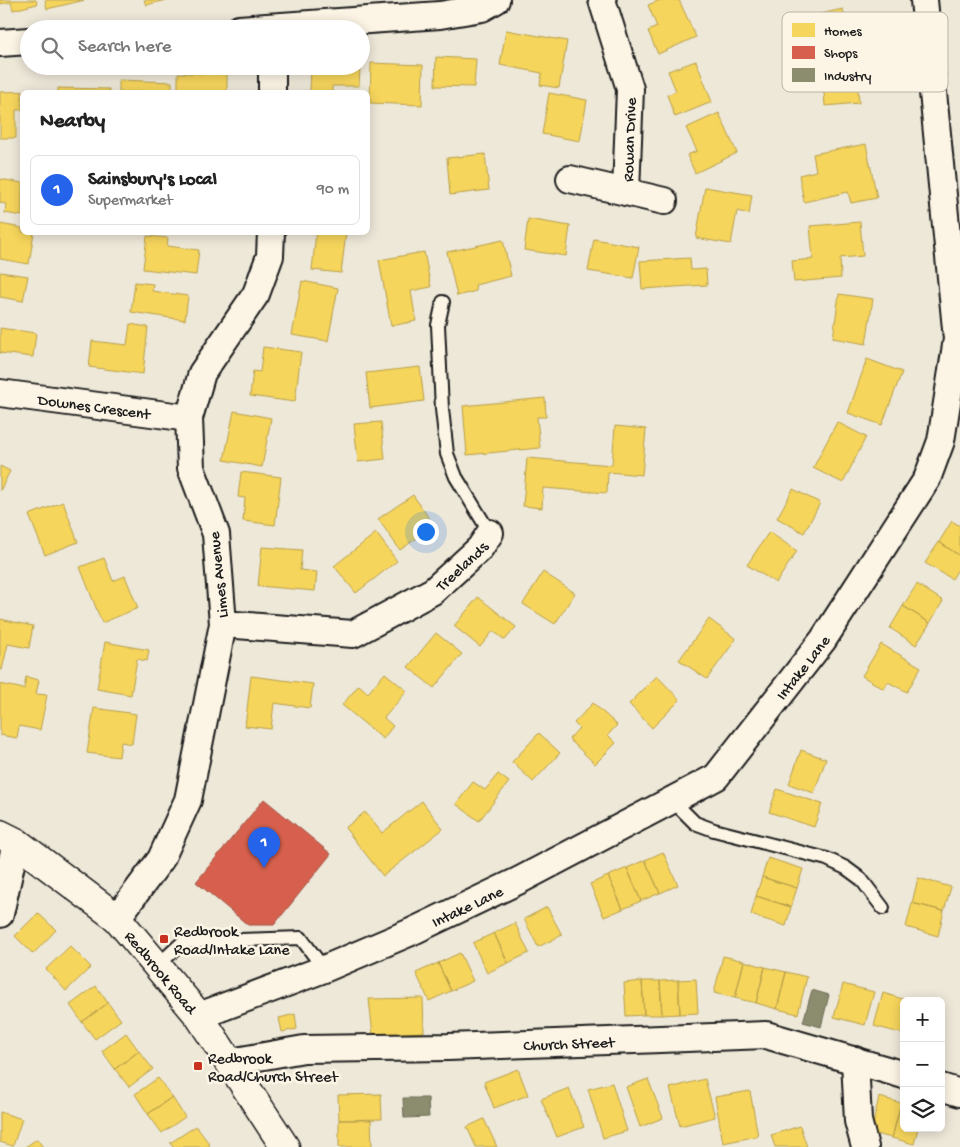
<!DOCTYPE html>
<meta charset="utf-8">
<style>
:root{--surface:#fff;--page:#f2f2f2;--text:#222;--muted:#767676;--line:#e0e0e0;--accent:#2563eb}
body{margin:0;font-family:"Gochi Hand",sans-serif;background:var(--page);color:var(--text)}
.controls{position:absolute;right:15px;bottom:15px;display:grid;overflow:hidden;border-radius:8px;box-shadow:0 2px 12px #0003}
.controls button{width:45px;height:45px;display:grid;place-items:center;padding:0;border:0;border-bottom:1px solid var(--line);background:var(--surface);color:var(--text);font:25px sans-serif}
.you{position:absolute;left:425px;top:531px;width:18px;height:18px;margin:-12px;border:4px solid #fff;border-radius:50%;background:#1a73e8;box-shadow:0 0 0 8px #1a73e833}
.badge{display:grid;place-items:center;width:32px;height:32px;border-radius:50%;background:var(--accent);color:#fff;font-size:16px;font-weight:700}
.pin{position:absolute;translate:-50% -41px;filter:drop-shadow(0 1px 2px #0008)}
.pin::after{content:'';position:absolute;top:26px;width:18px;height:15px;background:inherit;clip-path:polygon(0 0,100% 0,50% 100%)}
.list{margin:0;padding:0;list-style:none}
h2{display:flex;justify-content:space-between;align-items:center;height:65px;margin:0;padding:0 20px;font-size:21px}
h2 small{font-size:16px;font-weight:400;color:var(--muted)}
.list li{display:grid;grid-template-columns:32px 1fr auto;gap:15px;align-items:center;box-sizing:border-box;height:70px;margin:0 10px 10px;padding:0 10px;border:1px solid var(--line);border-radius:8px}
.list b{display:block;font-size:19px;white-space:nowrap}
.list p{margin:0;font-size:16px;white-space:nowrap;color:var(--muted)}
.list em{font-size:16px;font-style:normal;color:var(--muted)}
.icon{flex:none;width:28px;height:28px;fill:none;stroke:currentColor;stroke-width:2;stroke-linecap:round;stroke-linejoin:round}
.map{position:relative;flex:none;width:960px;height:1147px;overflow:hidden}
.search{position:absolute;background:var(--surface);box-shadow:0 2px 12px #0003;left:20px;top:20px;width:350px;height:55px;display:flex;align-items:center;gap:12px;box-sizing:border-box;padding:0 18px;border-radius:28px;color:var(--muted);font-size:19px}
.panel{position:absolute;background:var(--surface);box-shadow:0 2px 12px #0003;left:20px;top:90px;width:350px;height:145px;border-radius:8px}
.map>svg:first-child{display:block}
.homes{fill:#f6d55c;stroke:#b59e49}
.shops{fill:#d6604d;stroke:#9e4c3e}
.industry{fill:#8c8c6e;stroke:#6a6a55}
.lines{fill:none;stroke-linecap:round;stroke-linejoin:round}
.lane-casing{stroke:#1c1c1c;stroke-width:16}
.street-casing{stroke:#1c1c1c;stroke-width:30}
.secondary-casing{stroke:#1c1c1c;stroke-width:31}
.lane{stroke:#fcf5e5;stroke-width:12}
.street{stroke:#fcf5e5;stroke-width:26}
.secondary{stroke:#fcf5e5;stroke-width:28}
.poi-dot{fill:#c8321e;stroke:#fcf5e5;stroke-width:2}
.labels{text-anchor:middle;stroke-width:5;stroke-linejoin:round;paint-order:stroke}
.street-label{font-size:16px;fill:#1c1c1c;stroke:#fcf5e5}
.poi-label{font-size:16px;fill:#1c1c1c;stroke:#fcf5e5;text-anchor:start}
.key{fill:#fcf5e5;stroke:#b9b4a9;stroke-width:1}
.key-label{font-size:14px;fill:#1c1c1c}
</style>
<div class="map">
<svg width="960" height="1147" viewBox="0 0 960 1147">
<rect width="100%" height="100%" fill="#eee8d9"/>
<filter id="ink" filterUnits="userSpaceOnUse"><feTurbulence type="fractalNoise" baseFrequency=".02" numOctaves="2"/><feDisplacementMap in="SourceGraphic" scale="10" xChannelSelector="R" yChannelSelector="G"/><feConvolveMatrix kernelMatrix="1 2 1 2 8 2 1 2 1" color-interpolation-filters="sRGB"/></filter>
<g filter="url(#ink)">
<path class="homes" d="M 0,0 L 36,0 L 37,4 L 13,10 L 11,2 L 0,4 Z
M 45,0 L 85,0 L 47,9 Z
M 144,0 L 166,0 L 146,5 Z
M 660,0 L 679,0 L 696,37 L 658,54 L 648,31 L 657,27 L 648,5 Z
M 843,9 L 852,50 L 788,64 L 785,50 L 803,46 L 797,19 Z
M 506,30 L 567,41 L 559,88 L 540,85 L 542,73 L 500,65 Z
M 436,57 L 476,59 L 474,87 L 435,86 Z
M 696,61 L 712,102 L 675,117 L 667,95 L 676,91 L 668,71 Z
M 371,63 L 423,65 L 422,105 L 370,103 Z
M 856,64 L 859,103 L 825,106 L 822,67 Z
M 311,66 L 360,68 L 359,86 L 332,86 L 332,92 L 310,92 Z
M 178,73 L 227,74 L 227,92 L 178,92 Z
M 119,80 L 172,82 L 172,92 L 119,92 Z
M 58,88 L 109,89 L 109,92 L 58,92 Z
M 37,91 L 22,92 L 22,110 L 16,110 L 16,138 L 0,138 L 0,92 Z
M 549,93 L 587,100 L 580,141 L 542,134 Z
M 719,113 L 737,153 L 695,173 L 687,155 L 697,151 L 686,128 Z
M 866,144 L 877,198 L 851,203 L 848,192 L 804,202 L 799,175 L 816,171 L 813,154 Z
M 485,154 L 489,190 L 450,195 L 447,158 Z
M 0,179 L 22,183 L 22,216 L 5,213 L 6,204 L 0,203 Z
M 705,187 L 752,195 L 749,214 L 737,211 L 731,244 L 696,238 Z
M 528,219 L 570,226 L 566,256 L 524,250 Z
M 860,222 L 863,256 L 840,258 L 841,278 L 794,282 L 792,261 L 813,259 L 810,226 Z
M 0,224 L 22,228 L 22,232 L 34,232 L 29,264 L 0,259 Z
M 316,232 L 346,233 L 341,273 L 312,270 Z
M 147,236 L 168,238 L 167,246 L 199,250 L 196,275 L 143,269 Z
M 594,239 L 639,247 L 633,278 L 588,271 Z
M 503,240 L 511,276 L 475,285 L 476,291 L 457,296 L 447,252 Z
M 424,252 L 431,287 L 411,291 L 416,321 L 391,326 L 379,260 Z
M 690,258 L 691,270 L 706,269 L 707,285 L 642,289 L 640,261 Z
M 0,272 L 28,276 L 23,301 L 0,297 Z
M 302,281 L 338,288 L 328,341 L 292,335 Z
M 135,282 L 153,284 L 152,291 L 188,296 L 185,320 L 131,312 Z
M 839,294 L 873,299 L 866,344 L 833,338 Z
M 130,324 L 148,327 L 143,374 L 89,367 L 92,341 L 127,345 Z
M 0,328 L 36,333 L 33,357 L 0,353 Z
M 263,347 L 301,352 L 295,402 L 250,396 L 253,371 L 260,372 Z
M 867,359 L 902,372 L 882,425 L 848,413 Z
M 420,367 L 424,401 L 370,408 L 366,373 Z
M 545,398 L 546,417 L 537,417 L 540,448 L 467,455 L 463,406 Z
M 234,411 L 271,418 L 262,467 L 224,460 Z
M 381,422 L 385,459 L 358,462 L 354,424 Z
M 837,422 L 866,437 L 843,483 L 813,468 Z
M 615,426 L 646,429 L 642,475 L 608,472 L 607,493 L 543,488 L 542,508 L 523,506 L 527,458 L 612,465 Z
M 0,466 L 10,471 L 0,491 Z
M 241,472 L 281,477 L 275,525 L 243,521 L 245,498 L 238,497 Z
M 793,489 L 820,503 L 804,533 L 777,518 Z
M 413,495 L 438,531 L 424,541 L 420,536 L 400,550 L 378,519 Z
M 63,502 L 78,542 L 45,555 L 29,515 Z
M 952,521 L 960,526 L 960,556 L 939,542 Z
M 769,532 L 797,551 L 776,583 L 747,565 Z
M 376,533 L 397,561 L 356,593 L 334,566 Z
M 939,542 L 960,556 L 960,566 L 952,579 L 925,563 Z
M 262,547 L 302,550 L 300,570 L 317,572 L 315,591 L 258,586 Z
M 104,558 L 113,581 L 125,576 L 138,608 L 102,623 L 80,567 Z
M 543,572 L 575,593 L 555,624 L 523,604 Z
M 917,584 L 943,601 L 930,623 L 903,606 Z
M 478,597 L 516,627 L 505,640 L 493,631 L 480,647 L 454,626 Z
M 903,606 L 930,623 L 916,645 L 890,628 Z
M 0,619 L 33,626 L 29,648 L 8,644 L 2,670 L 0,670 Z
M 709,619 L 736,639 L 707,679 L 679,660 Z
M 436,633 L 462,654 L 434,688 L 408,667 Z
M 105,642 L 149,650 L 147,661 L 137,659 L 131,695 L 97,689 Z
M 881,644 L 921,667 L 907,692 L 888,682 L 884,689 L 862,676 Z
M 385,673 L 407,691 L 384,718 L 393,726 L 383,739 L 342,705 L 359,685 L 368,693 Z
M 251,676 L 313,684 L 310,708 L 274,703 L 271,729 L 245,726 Z
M 657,676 L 680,700 L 652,728 L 629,704 Z
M 26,677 L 39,680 L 36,694 L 47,695 L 40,730 L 19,726 L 17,738 L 0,735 L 0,684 L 24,689 Z
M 593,703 L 617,725 L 608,735 L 616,743 L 595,764 L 569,739 L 579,728 L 574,723 Z
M 94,708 L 136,714 L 132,744 L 121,742 L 119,757 L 87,753 Z
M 539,733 L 560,753 L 533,782 L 512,762 Z
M 801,750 L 826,759 L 814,793 L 789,784 Z
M 498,774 L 509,782 L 479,821 L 456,804 L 473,782 L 485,790 Z
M 777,789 L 822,804 L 814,827 L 769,812 Z
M 422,801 L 443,829 L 383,876 L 345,828 L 365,812 L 382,833 Z
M 663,852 L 678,885 L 660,893 L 645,860 Z
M 768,858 L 803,869 L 797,888 L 762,877 Z
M 645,860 L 660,893 L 641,901 L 627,868 Z
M 627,868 L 641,901 L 623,909 L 608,876 Z
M 608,876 L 623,909 L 604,917 L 590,884 Z
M 762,877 L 797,888 L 791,907 L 756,896 Z
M 918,878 L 951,887 L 944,911 L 912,903 Z
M 756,896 L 791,907 L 786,926 L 751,915 Z
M 912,903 L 944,911 L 938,936 L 906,927 Z
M 547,907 L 562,935 L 538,947 L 524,919 Z
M 38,913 L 56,930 L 33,954 L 15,936 Z
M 515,923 L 529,953 L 508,963 L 494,933 Z
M 494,933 L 508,963 L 487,973 L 473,943 Z
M 70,946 L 91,967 L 66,991 L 46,969 Z
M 460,953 L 473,981 L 451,991 L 438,963 Z
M 723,956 L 744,961 L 735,998 L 714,993 Z
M 744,961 L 765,967 L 756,1003 L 735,998 Z
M 438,963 L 451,991 L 429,1001 L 416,973 Z
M 765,967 L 786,972 L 777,1009 L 756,1003 Z
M 786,972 L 807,977 L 798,1014 L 777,1009 Z
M 696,979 L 698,1013 L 680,1014 L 678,980 Z
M 678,980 L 680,1014 L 662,1015 L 660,981 Z
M 642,981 L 644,1015 L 626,1016 L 624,983 Z
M 642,981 L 660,981 L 662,1015 L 644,1015 Z
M 843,984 L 874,992 L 865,1025 L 834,1017 Z
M 96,986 L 108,1003 L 82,1022 L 70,1005 Z
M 883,993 L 909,1001 L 904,1001 L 904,1034 L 874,1026 Z
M 423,998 L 424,1032 L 373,1035 L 369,999 Z
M 108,1003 L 121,1020 L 95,1039 L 82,1022 Z
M 295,1014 L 297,1029 L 282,1032 L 279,1018 Z
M 126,1033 L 139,1051 L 115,1069 L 102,1051 Z
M 139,1051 L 153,1069 L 129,1087 L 115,1069 Z
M 518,1069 L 528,1095 L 494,1108 L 484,1082 Z
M 158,1078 L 172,1097 L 148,1114 L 135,1094 Z
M 648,1079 L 663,1118 L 640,1127 L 626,1087 Z
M 705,1079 L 715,1117 L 680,1126 L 670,1088 Z
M 612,1083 L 627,1131 L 603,1138 L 588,1089 Z
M 569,1088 L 584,1127 L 557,1137 L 541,1099 Z
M 750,1091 L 758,1136 L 723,1143 L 715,1097 Z
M 381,1094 L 382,1119 L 339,1120 L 338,1095 Z
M 172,1097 L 185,1117 L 162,1133 L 148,1114 Z
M 879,1097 L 901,1103 L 892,1138 L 871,1133 Z
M 901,1103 L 904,1103 L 904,1128 L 918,1128 L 914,1144 L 892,1138 Z
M 0,1112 L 22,1119 L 13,1146 L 0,1142 Z
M 484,1119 L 497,1147 L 476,1147 L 467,1127 Z
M 339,1120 L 371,1120 L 372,1147 L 339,1147 Z
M 196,1126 L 210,1145 L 207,1147 L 173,1147 L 170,1143 Z
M 800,1126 L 807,1147 L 775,1147 L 771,1135 Z
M 37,1139 L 43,1147 L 25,1147 Z"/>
<path class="shops" d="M 264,799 L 331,854 L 274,925 L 248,925 L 196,882 Z"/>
<path class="industry" d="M 812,990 L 829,995 L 821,1027 L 803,1022 Z
M 403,1098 L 428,1098 L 429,1117 L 404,1118 Z"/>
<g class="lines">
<g class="lane-casing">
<path id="lane" d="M 443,302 L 438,325 L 442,409 L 447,454 L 456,477 L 490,533
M 672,800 L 695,823 L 714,830 L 827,859 L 846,868 L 861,879 L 883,908
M 157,966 L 183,942 L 301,938 L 324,969"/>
</g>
<g class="street-casing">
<g id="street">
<path d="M 239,29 L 440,15 L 482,8 L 496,0"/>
<path d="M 0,43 L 29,41"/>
<path d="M 272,92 L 272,66"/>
<path id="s1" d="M 570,179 L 626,192 L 630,89 L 602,0"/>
<path d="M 626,192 L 664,201"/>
<path id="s2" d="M 0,393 L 189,418"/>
<path id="s3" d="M 223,624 L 353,634 L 433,591 L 480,548 L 490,533"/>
<path d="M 0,914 L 16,842"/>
<path d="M 117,918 L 161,859 L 188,800 L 223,624 L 216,534 L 191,468 L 189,418 L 202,373 L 256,294 L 270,256 L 271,232"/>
<path id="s4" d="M 199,1016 L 324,969 L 411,932 L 520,880 L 716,777 L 823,640 L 927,479 L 941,441 L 957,339 L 924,0"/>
<path d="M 855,1060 L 858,1121 L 865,1147"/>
<path id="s5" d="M 230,1062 L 304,1049 L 448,1047 L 766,1035 L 904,1075"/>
<path d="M 941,1087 L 960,1093"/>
</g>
</g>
<g class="secondary-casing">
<g id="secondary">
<path id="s6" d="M 0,834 L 16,842 L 117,918 L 199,1016 L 285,1147"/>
</g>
</g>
<use href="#lane" class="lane"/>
<use href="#street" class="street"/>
<use href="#secondary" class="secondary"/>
</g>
</g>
<g class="poi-dot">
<rect x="159" y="934" width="10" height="10" rx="2.5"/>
<rect x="193" y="1061" width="10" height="10" rx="2.5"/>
</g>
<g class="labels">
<g class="street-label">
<text dy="6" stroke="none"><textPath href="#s1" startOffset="110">Rowan Drive</textPath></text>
<text dy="6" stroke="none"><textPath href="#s2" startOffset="95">Downes Crescent</textPath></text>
<text dy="6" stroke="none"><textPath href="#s3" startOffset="259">Treelands</textPath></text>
<text transform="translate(217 575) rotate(-96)" y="6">Limes Avenue</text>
<text dy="6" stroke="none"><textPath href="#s4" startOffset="710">Intake Lane</textPath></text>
<text dy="6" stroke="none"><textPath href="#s4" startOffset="290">Intake Lane</textPath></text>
<text dy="6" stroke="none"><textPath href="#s6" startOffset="214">Redbrook Road</textPath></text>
<text dy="6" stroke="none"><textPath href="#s5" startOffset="340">Church Street</textPath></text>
</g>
<g class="poi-label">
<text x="174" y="936">Redbrook<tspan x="174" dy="18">Road/Intake Lane</tspan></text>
<text x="208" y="1063">Redbrook<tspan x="208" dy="18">Road/Church Street</tspan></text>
</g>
</g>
<rect x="782" y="12" width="166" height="80" rx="8" class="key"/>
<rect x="792" y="23" width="23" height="14" fill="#f6d55c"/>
<rect x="792" y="46" width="23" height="13" fill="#d6604d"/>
<rect x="792" y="68" width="23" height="14" fill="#8c8c6e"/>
<g class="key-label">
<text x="824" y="35">Homes</text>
<text x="824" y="57">Shops</text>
<text x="824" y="80">Industry</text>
</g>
</svg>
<div class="controls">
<button>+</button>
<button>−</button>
<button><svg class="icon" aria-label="layers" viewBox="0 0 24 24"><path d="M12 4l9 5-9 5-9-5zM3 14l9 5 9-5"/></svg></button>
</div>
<div class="you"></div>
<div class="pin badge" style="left:264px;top:868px">1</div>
<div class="search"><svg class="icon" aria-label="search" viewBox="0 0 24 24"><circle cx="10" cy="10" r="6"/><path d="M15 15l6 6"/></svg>Search here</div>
<section class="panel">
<h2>Nearby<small></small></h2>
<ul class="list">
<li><span class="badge">1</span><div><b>Sainsbury's Local</b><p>Supermarket</p></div><em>90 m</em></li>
</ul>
</section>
</div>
